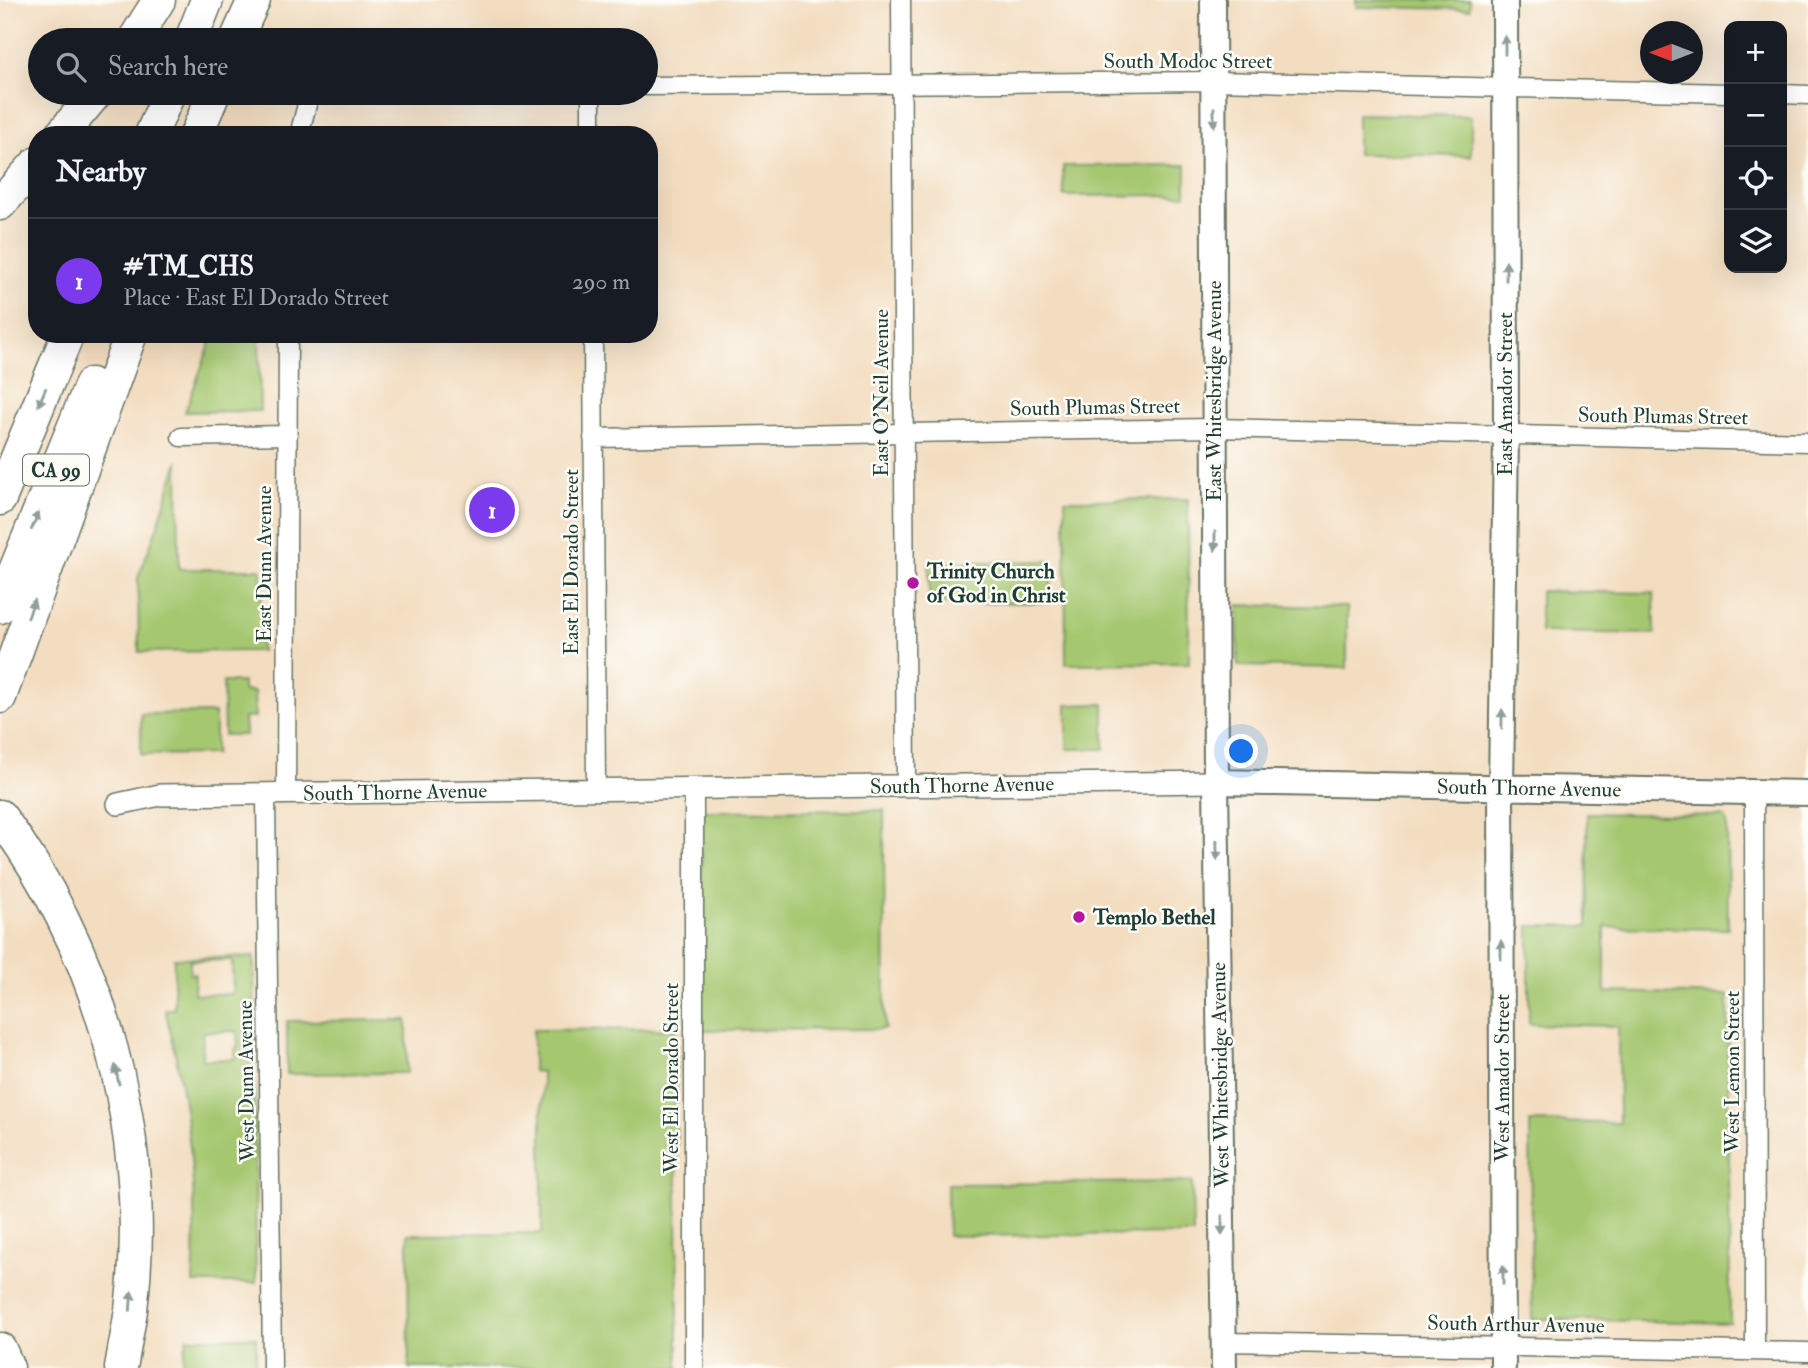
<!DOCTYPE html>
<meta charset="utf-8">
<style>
:root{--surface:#171b24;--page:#242831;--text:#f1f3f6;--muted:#9ea1a6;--line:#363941;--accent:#7c3aed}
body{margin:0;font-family:"IM FELL Double Pica",serif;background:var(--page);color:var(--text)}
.controls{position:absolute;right:21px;top:21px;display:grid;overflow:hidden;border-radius:14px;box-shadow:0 7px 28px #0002}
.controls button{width:63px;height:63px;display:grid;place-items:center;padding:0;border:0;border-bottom:2px solid var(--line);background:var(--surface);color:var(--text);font:35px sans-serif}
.compass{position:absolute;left:1640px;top:21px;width:63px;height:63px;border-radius:50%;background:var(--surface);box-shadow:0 7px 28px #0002;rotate:270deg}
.you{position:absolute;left:1242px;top:752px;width:24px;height:24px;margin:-18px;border:5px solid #fff;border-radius:50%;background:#1a73e8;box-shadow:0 0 0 10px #1a73e833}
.badge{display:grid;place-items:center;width:46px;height:46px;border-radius:50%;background:var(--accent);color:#fff;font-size:23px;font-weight:700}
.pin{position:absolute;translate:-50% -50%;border:4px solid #fff;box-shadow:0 2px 7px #0006}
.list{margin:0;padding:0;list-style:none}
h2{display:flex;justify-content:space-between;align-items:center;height:91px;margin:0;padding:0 28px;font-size:30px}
h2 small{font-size:23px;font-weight:400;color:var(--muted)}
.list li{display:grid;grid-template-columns:46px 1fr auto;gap:21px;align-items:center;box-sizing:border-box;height:126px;padding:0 28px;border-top:2px solid var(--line)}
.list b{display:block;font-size:26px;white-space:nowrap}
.list p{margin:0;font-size:23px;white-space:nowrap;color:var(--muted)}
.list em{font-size:23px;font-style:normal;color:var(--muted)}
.icon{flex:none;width:38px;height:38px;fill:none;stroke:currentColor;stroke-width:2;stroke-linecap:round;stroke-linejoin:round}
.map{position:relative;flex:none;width:1808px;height:1368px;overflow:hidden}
.search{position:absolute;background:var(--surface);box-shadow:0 7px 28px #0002;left:28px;top:28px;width:630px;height:77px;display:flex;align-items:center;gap:18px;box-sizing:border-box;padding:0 24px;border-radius:38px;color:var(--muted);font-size:26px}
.panel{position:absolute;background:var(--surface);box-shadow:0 7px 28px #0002;left:28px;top:126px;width:630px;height:217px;border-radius:28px}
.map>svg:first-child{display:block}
.green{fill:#a5c770;stroke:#628252;stroke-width:2;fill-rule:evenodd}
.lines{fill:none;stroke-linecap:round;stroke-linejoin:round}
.minor-casing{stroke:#697565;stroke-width:21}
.tertiary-casing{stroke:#697565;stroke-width:24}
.secondary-casing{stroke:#697565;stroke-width:28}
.motorway-casing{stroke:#697565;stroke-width:35}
.minor{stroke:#fff;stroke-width:18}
.tertiary{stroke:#fff;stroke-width:21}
.secondary{stroke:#fff;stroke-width:24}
.motorway{stroke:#fff;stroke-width:32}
.oneway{fill:#8f9e9a}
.poi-dot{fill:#b5179e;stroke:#fdfcf7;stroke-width:2.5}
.labels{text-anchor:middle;stroke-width:5;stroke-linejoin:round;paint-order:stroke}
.shield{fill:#fdfcf7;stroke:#62766e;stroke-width:2}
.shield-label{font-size:19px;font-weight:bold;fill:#1f3d34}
.street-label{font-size:21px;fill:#1f3d34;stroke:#fdfcf7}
.poi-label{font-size:21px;font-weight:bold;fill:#1f3d34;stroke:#fdfcf7;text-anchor:start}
</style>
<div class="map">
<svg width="1808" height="1368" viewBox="0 0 1808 1368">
<rect width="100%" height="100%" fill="#fdfcf7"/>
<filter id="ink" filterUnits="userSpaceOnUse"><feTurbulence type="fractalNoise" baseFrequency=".0143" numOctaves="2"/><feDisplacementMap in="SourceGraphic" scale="14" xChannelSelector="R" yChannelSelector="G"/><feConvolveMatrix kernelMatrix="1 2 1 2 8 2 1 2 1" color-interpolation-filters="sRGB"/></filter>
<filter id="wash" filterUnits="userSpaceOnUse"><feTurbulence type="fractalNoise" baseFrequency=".00686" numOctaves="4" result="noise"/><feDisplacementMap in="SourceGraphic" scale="28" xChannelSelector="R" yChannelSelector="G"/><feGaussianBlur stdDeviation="1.57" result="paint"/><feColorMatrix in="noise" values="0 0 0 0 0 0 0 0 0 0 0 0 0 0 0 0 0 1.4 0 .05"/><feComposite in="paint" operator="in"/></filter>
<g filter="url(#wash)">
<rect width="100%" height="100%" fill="#f3ddc0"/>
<path class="green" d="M 1356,0 L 1470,0 L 1470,9 L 1356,7 Z
M 1357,114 L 1471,116 L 1471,156 L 1357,154 Z
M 1186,165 L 1186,195 L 1064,196 L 1063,166 Z
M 214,334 L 259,334 L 260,411 L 185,412 Z
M 178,461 L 179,569 L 261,569 L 261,651 L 139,652 L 138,578 L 158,525 Z
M 1188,499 L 1189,663 L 1066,664 L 1065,500 Z
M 1051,561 L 1051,602 L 929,604 L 929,563 Z
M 1540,591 L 1654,593 L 1655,634 L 1540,632 Z
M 1238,605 L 1347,607 L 1347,668 L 1238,666 Z
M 223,682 L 243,682 L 243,691 L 254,692 L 255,717 L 244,718 L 245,735 L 224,735 Z
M 1104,704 L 1104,749 L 1067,749 L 1067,705 Z
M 215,713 L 215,754 L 141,755 L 141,714 Z
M 884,810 L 885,1029 L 701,1030 L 702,811 Z
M 1587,813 L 1721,816 L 1725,817 L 1727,822 L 1728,929 L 1605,927 L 1605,992 L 1728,995 L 1730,1323 L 1532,1319 L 1530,1122 L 1619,1123 L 1618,1026 L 1529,1024 L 1529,926 L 1588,926 Z
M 254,957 L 256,1283 L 193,1283 C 199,1189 188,1100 165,1009 L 174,1009 L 174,958 ZM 232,960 L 233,991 L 230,994 L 194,994 L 195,973 L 190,974 L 190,961 ZM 237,1031 L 238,1046 L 236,1047 L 234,1059 L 202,1060 L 203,1032 Z
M 407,1020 L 407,1073 L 287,1074 L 287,1021 Z
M 676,1029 L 678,1368 L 409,1368 L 408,1234 L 542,1233 L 542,1072 L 533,1071 L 533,1030 Z
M 1192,1182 L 1193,1234 L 948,1236 L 947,1184 Z
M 256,1337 L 256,1368 L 182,1368 L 187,1338 Z"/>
</g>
<g filter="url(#ink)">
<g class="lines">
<g class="minor-casing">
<path id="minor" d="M 901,0 L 906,786
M 646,86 L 1213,81 L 1729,93
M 591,93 L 591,135
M 1782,94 L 1808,95
M 299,135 L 310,93
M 593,334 L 596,789
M 181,437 L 288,435
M 593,438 L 1214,428 L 1808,442
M 694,788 L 694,1368
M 1754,792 L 1755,1351
M 286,793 L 288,334
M 266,794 L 272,1368
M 1224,1342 L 1808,1352"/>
</g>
<g class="tertiary-casing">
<path id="tertiary" d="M 118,804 L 160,795 L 1216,782"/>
</g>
<g class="secondary-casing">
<path id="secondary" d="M 1213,0 L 1216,782 L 1224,1368
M 1216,782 L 1808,793
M 1503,1368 L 1501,787 L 1506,435 L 1505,0"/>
</g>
<g class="motorway-casing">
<path id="motorway" d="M 134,40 L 159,0
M 191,40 L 207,0
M 236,40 L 254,0
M 61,135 L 96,93
M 151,135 L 169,93
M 196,135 L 214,93
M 0,204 L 37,163
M 0,499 L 68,334
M 0,607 L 91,384
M 0,697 L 131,334
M 0,816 C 103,954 152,1139 131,1310 C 128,1330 124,1349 121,1368
M 0,1349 L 8,1368"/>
</g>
<use href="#minor" class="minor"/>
<use href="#tertiary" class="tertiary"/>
<use href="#secondary" class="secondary"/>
<use href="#motorway" class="motorway"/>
</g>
<defs><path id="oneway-solid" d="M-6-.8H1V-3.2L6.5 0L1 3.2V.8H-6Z" transform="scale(1.75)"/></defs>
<g class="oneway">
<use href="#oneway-solid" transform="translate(1505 45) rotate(-90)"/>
<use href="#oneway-solid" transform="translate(1214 117) rotate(90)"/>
<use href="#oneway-solid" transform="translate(1506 271) rotate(-90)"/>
<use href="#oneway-solid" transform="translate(42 397) rotate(113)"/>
<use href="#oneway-solid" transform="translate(35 521) rotate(-68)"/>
<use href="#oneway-solid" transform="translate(1215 541) rotate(90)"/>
<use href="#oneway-solid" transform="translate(31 609) rotate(-71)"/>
<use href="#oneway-solid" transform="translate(1502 719) rotate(-89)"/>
<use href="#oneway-solid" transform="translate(1217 850) rotate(89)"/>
<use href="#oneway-solid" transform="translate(1501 950) rotate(-90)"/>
<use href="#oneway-solid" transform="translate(117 1075) rotate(-102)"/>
<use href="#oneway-solid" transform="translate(1222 1225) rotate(90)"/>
<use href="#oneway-solid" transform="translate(1503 1275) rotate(-90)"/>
<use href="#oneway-solid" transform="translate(131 1301) rotate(-86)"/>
</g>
</g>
<g class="poi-dot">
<circle cx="913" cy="583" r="7"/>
<circle cx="1079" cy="917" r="7"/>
</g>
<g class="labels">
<rect class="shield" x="23" y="454.5" width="66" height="31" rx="5"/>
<g class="shield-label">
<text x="56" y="477">CA 99</text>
</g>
<g class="street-label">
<text x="1188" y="68">South Modoc Street</text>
<text transform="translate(1214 391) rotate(-90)" y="7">East Whitesbridge Avenue</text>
<text transform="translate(881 393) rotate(-90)" y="7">East O'Neil Avenue</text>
<text transform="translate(1505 394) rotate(-90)" y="7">East Amador Street</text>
<text transform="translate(1095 407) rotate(-1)" y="7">South Plumas Street</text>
<text transform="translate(1663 416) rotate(1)" y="7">South Plumas Street</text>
<text transform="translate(571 562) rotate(-90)" y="7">East El Dorado Street</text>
<text transform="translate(264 564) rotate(-90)" y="7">East Dunn Avenue</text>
<text transform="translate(962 785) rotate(-1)" y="7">South Thorne Avenue</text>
<text transform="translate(1529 788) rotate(1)" y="7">South Thorne Avenue</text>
<text transform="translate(395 792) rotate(-1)" y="7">South Thorne Avenue</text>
<text transform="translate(1732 1072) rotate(-90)" y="7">West Lemon Street</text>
<text transform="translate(1220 1075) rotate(-91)" y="7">West Whitesbridge Avenue</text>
<text transform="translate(671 1078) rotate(-90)" y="7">West El Dorado Street</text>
<text transform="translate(1502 1078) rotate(-90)" y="7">West Amador Street</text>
<text transform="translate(246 1081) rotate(-91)" y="7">West Dunn Avenue</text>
<text transform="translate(1516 1324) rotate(1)" y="7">South Arthur Avenue</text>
</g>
<g class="poi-label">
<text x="927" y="578">Trinity Church<tspan x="927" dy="24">of God in Christ</tspan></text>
<text x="1093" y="924">Templo Bethel</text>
</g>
</g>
</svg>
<div class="controls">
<button>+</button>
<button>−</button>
<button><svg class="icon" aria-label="locate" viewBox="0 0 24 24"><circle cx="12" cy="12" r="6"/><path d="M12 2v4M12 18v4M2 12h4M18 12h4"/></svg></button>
<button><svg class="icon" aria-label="layers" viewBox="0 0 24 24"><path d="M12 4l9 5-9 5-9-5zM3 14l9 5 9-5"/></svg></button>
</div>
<svg class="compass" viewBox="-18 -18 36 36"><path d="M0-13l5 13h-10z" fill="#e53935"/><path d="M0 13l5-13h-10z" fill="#9ea1a6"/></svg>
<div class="you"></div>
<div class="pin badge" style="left:492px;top:510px">1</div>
<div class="search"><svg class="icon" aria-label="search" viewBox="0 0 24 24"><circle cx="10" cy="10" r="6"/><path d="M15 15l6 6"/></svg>Search here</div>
<section class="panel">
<h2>Nearby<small></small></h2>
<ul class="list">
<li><span class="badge">1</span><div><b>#TM_CHS</b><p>Place · East El Dorado Street</p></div><em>290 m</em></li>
</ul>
</section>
</div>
